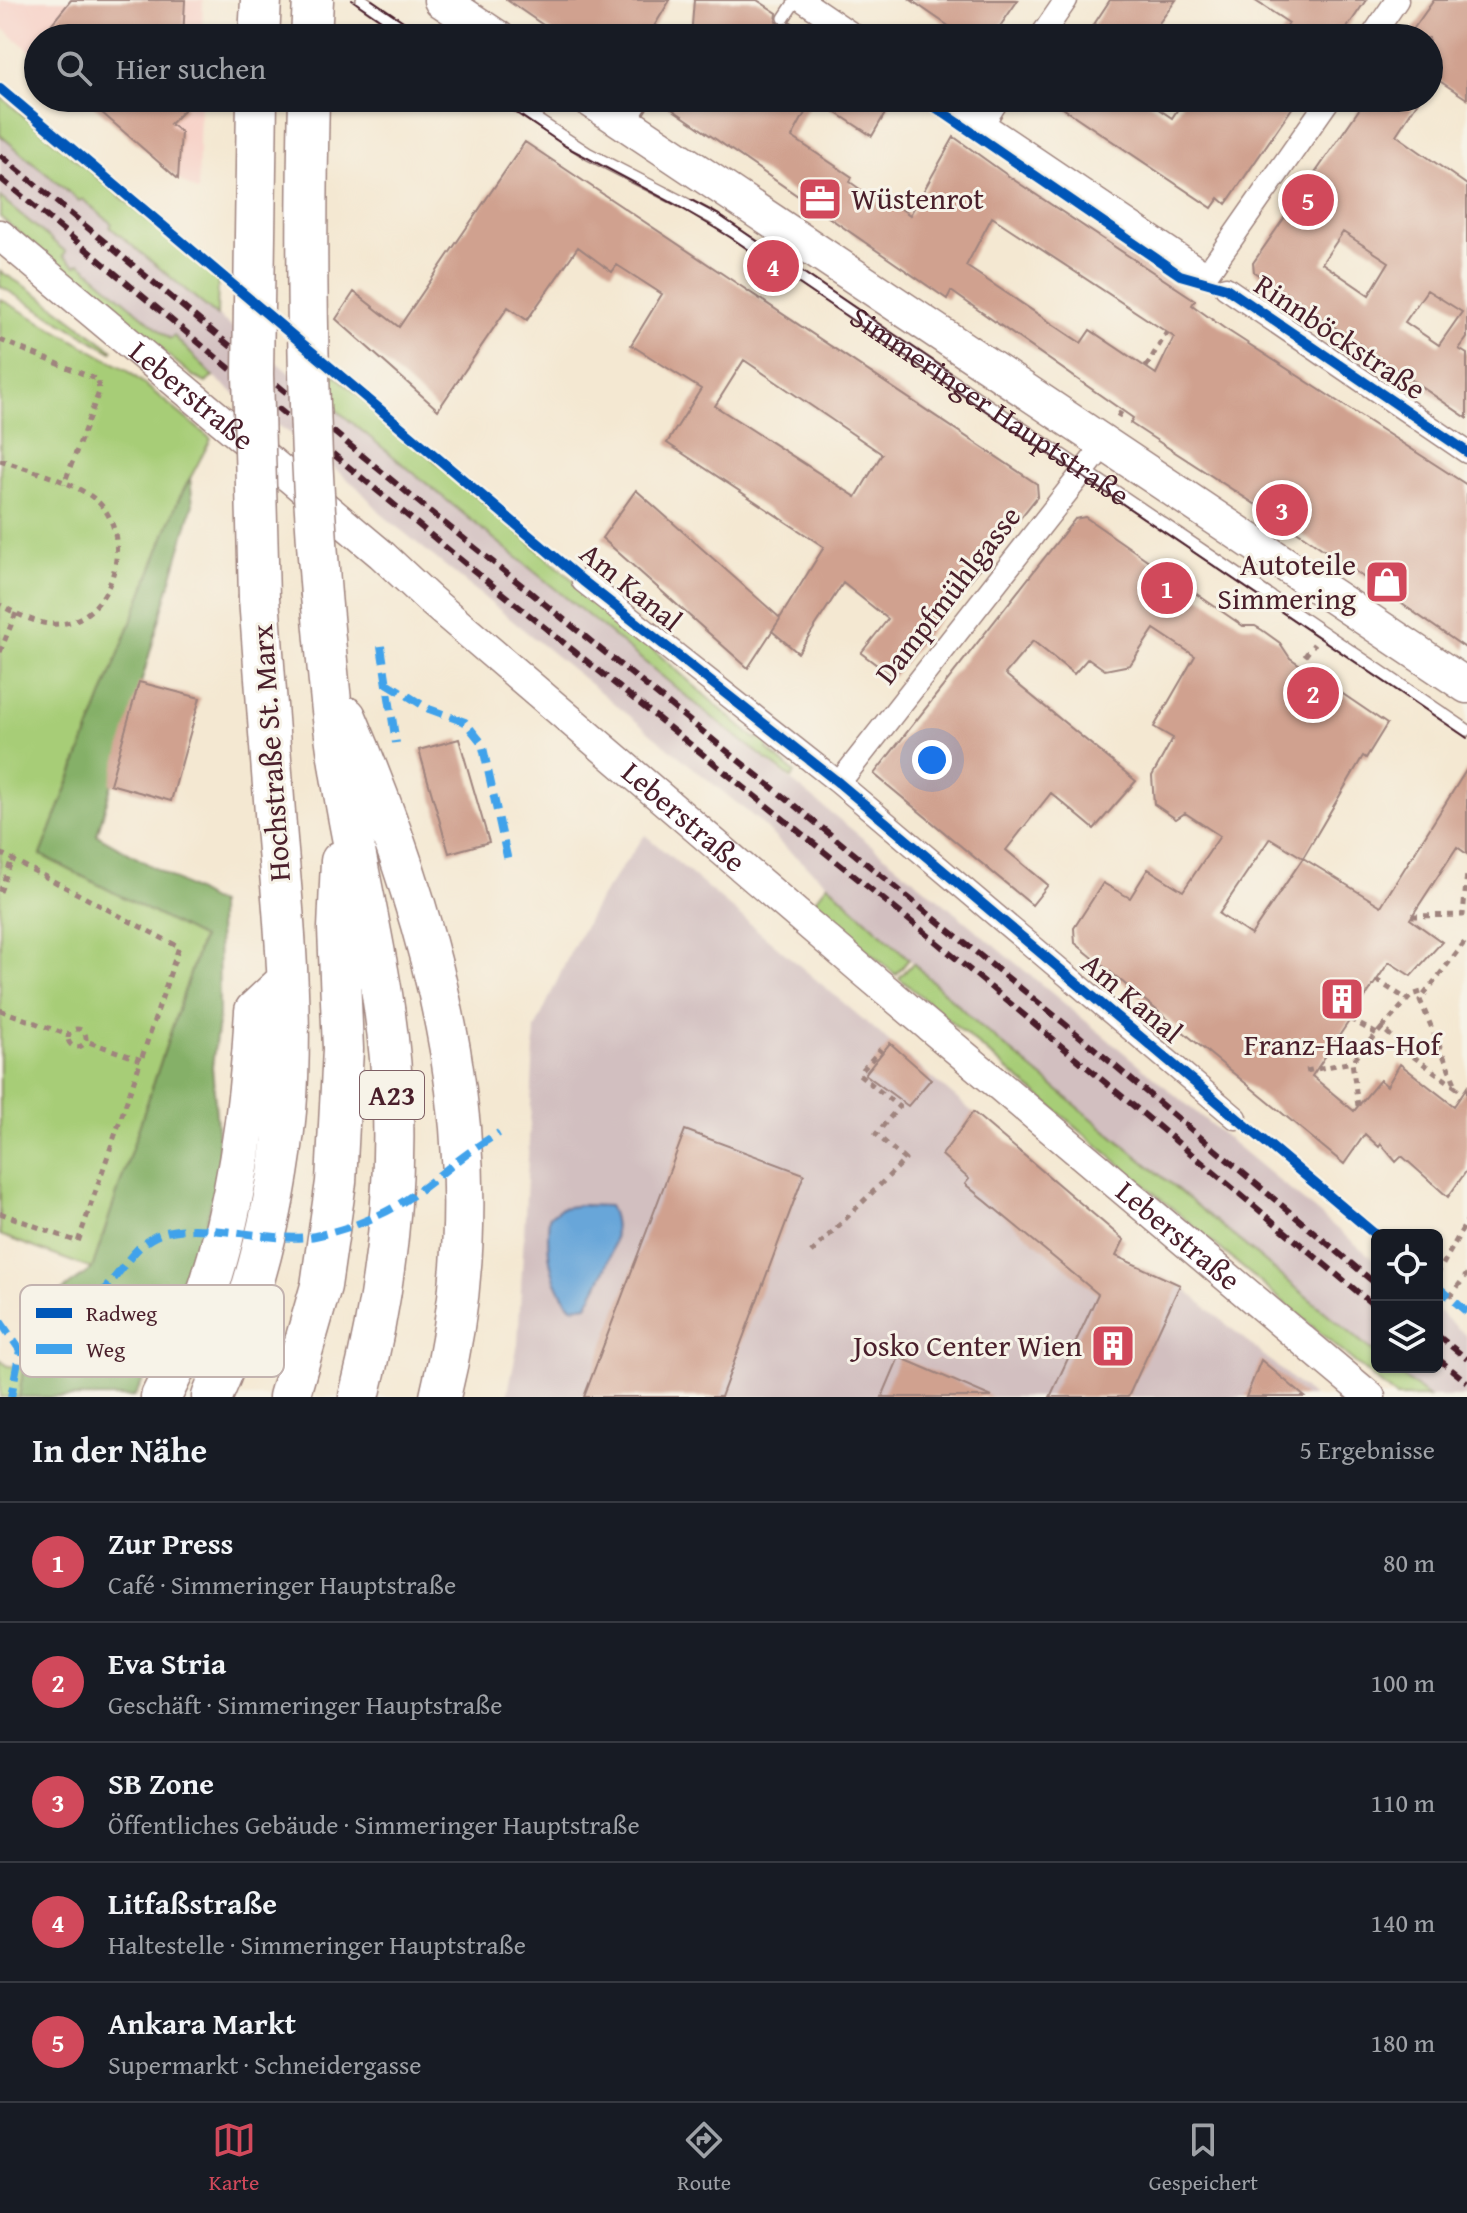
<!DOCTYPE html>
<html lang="de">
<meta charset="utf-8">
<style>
:root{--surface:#171b24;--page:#242831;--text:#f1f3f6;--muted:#9ea1a6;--line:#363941;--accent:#d1495b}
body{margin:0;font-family:"Gentium Book Plus",serif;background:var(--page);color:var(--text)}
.controls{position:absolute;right:24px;bottom:24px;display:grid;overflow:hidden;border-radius:12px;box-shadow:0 2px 6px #0004}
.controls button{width:72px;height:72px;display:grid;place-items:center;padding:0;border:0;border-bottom:2px solid var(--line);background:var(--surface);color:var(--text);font:40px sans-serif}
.you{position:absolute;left:932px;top:760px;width:28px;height:28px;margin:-20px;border:6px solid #fff;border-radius:50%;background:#1a73e8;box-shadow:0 0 0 12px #1a73e833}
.badge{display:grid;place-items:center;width:52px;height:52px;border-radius:50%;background:var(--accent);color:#fff;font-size:26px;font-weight:700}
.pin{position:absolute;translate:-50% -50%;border:4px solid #fff;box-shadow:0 2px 8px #0006}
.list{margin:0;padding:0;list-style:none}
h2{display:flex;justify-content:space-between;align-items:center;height:104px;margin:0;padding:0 32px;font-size:34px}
h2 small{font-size:26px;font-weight:400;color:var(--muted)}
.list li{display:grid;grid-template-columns:52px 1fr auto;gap:24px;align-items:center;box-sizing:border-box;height:120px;padding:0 32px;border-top:2px solid var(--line)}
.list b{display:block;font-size:30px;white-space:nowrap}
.list p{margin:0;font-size:26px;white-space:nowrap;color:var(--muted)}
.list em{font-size:26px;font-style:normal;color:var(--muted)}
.icon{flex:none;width:44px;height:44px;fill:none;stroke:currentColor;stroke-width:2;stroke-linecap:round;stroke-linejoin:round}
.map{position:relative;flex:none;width:1467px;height:1397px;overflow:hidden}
.search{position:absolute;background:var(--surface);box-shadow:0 2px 6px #0004;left:24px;right:24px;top:24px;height:88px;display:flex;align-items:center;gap:20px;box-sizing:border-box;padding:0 28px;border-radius:44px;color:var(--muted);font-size:30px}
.sheet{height:704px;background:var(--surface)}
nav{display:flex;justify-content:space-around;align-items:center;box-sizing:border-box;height:112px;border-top:2px solid var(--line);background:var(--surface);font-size:22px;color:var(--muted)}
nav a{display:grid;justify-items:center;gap:4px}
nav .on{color:var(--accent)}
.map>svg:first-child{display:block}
.built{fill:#f7d1c7}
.industrial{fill:#d2bfc0}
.green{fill:#a7cd77;stroke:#787651;stroke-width:2}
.forest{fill:#85b068;stroke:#68684a;stroke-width:2}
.water{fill:#67a6d9;stroke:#586282;stroke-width:2}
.building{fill:#d0a18f;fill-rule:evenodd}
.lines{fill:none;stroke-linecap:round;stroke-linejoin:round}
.lane-casing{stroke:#9f847e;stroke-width:14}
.street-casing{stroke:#9f847e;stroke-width:25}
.secondary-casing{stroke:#9f847e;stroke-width:33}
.primary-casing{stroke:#9f847e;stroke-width:37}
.highway-casing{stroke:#9f847e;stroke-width:43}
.path{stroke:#9f847e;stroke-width:5;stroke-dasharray:6 6;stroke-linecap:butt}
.lane{stroke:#fff;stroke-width:11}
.street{stroke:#fff;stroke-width:22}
.secondary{stroke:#fff;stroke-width:30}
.primary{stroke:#fff;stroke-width:34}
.highway{stroke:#fff;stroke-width:40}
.tram{stroke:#4a1f2b;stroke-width:2}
.rail{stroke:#4a1f2b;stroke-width:6;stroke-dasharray:12 6;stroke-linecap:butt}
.highway-bridge-casing{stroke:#9f847e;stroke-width:43;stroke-linecap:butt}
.highway-bridge{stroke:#fff;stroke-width:40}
.quiet{stroke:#40a2eb;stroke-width:8;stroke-dasharray:16 8;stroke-linecap:butt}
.cycleway-casing{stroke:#f7f3e8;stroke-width:15}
.cycleway{stroke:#0057b8;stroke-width:10}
.labels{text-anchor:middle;stroke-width:6;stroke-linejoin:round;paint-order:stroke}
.shield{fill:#f7f3e8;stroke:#7e5f64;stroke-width:2}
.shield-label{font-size:28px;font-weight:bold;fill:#4a1f2b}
.poi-label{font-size:30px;fill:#4a1f2b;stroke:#f7f3e8;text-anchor:end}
.street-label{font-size:30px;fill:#4a1f2b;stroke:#f7f3e8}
.key{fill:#f7f3e8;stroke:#c3b3af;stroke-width:2}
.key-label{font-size:22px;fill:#4a1f2b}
</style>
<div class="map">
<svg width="1467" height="1397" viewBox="0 0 1467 1397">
<rect width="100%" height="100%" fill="#f7f3e8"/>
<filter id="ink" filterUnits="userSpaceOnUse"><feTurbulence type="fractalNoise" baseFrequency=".0125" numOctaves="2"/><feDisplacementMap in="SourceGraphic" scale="16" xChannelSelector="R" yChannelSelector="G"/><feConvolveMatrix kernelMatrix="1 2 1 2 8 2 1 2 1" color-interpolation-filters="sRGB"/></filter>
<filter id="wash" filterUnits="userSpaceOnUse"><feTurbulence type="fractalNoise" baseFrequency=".006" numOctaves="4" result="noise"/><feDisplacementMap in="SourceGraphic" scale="32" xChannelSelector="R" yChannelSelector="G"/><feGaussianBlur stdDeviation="1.8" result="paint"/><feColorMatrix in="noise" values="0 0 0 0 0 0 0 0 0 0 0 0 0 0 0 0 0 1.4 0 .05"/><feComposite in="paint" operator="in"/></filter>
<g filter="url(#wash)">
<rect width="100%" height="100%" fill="#f4e8d2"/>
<path class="built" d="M 0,0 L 203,0 L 202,38 L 38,38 L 38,57 L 0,26 Z
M 85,98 L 200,98 L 198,192 L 178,179 Z"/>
<path class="industrial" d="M 0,135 L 79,201 L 82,199 L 113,224 L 111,227 L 194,297 L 364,432 L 616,640 L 937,898 L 1377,1262 L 1377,1355 L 978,1024 L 828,884 L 781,844 L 760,822 L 385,517 L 357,487 L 290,433 L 259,414 L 213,376 L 174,336 L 170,339 L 80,263 L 76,266 L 63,255 L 65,252 L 0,197 Z
M 645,835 L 1124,1240 L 1117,1257 L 1180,1285 L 1313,1397 L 507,1397 L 518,1344 L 535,1029 L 570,953 L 598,901 Z
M 1437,1310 L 1467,1336 L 1467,1397 L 1428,1397 L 1391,1367 L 1437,1367 Z"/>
<path class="green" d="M 0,96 L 218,278 L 217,316 L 110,227 L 112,224 L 82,199 L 79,201 L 0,135 Z
M 0,197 L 66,252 L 63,256 L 76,266 L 80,263 L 170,339 L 174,336 L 213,376 L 206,383 L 193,376 L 0,217 Z
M 0,271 L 42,297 L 113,350 L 112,352 L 0,286 Z
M 0,299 L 127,370 L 211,439 L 178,501 L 41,855 L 202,937 L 92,1269 L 0,1235 Z
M 328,369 L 637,635 L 742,728 L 756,739 L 762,736 L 768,742 L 767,749 L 795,773 L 791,778 L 729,731 L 328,403 Z
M 828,884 L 909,959 L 896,975 L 812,904 Z
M 913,963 L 978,1024 L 1377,1355 L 1377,1367 L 1391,1367 L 1428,1397 L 1396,1397 L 899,978 Z
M 0,1360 L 8,1366 L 24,1367 L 19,1397 L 0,1397 Z"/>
<path class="forest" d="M 190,478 L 193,504 L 97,835 L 218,904 L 219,1015 L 212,1066 L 220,1163 L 202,1243 L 179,1311 L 164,1344 L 134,1397 L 19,1397 L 27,1345 L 52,1298 L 92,1269 L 202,938 L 41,855 L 178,501 Z"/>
<path class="water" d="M 582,1205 L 609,1206 C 626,1236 602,1278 587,1305 L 572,1307 C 549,1283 546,1249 549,1217 L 561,1208 Z"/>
<g id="blocks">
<path class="building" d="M 71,0 L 185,0 L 183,38 L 40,38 Z
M 507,0 L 670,0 L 647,38 L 562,38 Z
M 694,0 L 757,0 L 777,13 L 776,21 L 780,25 L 787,26 L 791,22 L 815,38 L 691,38 Z
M 911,0 L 1018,0 L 992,38 L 966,38 Z
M 1110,0 L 1176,0 L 1148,38 L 1085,38 Z
M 1254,0 L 1366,0 L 1340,38 L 1279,38 L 1289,23 Z
M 1434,0 L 1467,0 L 1467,99 L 1429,74 L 1429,38 L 1407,38 Z
M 85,98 L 174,98 L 186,108 L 170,124 L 181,132 L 178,179 Z
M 656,98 L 813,98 L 792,137 L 852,177 L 850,182 L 881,204 L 885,198 L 910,215 L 954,137 L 1014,180 L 1195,300 L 1192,305 L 1224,328 L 1467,485 L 1467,649 L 1304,536 L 1130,423 L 1133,418 L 951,291 L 947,299 ZM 992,217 L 1174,337 L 1156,374 L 1090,330 L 1081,343 L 966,266 Z
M 814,98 L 894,98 L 872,136 Z
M 1048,98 L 1142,98 L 1172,118 L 1185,98 L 1299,98 L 1226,204 L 1219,198 L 1212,208 Z
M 1367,98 L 1420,98 L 1396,135 L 1467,185 L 1467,338 L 1459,349 L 1467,354 L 1467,418 L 1254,272 L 1253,263 ZM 1343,232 L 1389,262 L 1369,295 L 1322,263 ZM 1427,290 L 1462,312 L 1439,345 L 1405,322 Z
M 525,142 L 1037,484 L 1038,496 L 893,677 L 861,653 L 888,619 L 843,583 L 798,653 L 772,631 L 780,619 L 748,668 L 602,538 L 636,490 L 780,618 L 824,547 L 667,443 L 701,389 L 631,345 L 662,294 L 617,265 L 612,272 L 578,247 L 527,320 L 508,307 L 438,410 L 336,319 L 354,292 L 399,327 ZM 744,360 L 882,454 L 856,497 L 715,406 Z
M 1085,517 L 1243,626 L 1255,626 L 1262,630 L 1280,643 L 1290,658 L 1387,724 L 1366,758 L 1363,756 L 1303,858 L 1381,906 L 1467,769 L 1467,854 L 1457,847 L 1410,919 L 1442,942 L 1411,976 L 1389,962 L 1312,1076 L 1354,1111 L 1380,1080 L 1387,1086 L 1400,1064 L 1454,1106 L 1467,1087 L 1467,1170 L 1448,1197 L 1402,1156 L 1396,1162 L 1381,1144 L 1379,1147 L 1365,1134 L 1344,1164 L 1075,943 L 1074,928 L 1103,883 L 1130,898 L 1148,869 L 1183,891 L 1220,836 L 1185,813 L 1176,819 L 1154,804 L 1152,776 L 1173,738 L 1154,727 L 1195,656 L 1154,629 L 1130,665 L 1105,670 L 1088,658 L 1074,674 L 1033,641 L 1005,674 L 1136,781 L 1094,829 L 1051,793 L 1006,850 L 1048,885 L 1032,905 L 874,774 L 1075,519 ZM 1270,838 L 1303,858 L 1251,935 L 1219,914 Z
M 139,682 L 200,698 L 171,801 L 110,784 Z
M 459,739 L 489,842 L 449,853 L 419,750 Z
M 890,1043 L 931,1079 L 908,1106 L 865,1074 Z
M 973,1112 L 1124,1240 L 1116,1256 L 1180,1285 L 1128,1397 L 1050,1397 L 1098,1294 L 965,1184 L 969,1179 L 942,1155 Z
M 685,1130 L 804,1174 L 721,1397 L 584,1397 Z
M 899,1357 L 992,1397 L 882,1397 Z
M 1261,1360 L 1305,1397 L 1246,1397 Z"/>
</g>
</g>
<g filter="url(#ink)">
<use href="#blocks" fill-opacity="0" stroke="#9f847e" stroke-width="2"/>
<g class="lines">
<g class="lane-casing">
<g id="lane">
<path d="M 362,0 L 417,38"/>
<path d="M 784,18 L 796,0"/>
<path id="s1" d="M 504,98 L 589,154 L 711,217 L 1467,730"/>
<path d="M 632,121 L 646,98"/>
</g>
</g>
<g class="street-casing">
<path id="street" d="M 802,0 L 858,38
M 1040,38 L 1066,0
M 1371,38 L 1397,0
M 946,98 L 1207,274 L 1330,98
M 983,123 L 999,98
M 1226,288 L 1467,452
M 583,581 L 839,783 L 1236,1118
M 839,783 L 1104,445"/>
</g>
<g class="secondary-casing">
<g id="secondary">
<path id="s2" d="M 0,235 L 381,554 L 429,599 L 861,969 L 1370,1397"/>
</g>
</g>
<g class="primary-casing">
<path id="primary" d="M 441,0 L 498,38
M 588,98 L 1467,686"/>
</g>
<g class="highway-casing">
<path id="highway" d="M 259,38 L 261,0
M 311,38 L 313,0
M 321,595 C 327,661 332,728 344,793 C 362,898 391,1003 393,1110 C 396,1208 383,1302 359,1397
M 346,717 C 439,935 499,1160 440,1397
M 161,1397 C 177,1364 194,1331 206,1296 C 237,1204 250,1108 255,1011 L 287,981
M 212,1397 C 251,1307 277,1209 286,1111 C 293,1025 286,937 278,851 C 271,767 265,683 259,598
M 289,1397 L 321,1286 L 336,1182 L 343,1049 L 338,929 L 341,861"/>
</g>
<path class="path" d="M 0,340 L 98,380 L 99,392 L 64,484
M 1146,367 L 1167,332
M 1118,417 L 1122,410
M 0,460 C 28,470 73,481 96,500 C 138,536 112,628 51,624 C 34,623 15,613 0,605
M 0,652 L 16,613
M 1305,656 L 1314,644
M 0,853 L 179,947 L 141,1060
M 0,892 L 12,859
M 1412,916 L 1463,915 L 1467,873
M 1376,980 L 1408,1000
M 0,1010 L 68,1035
M 1350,1019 L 1377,1034
M 1382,1028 L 1412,995 L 1425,991
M68 1038a9 9 0 1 1 18 0a9 9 0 1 1-18 0Z
M 1306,1071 L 1352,1062
M 1358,1106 L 1352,1062 L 1382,1028 L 1414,1057 L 1457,1088 L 1420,1000 L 1467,939
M 0,1213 L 78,1242 L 141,1060 L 86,1041
M 811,1253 L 905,1160 L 876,1134 L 899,1107 L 859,1074 L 881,1049
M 1437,1275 L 1467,1221
M 1450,1297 L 1467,1274"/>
<use href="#lane" class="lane"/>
<use href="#street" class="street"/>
<use href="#secondary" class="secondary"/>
<use href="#primary" class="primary"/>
<use href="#highway" class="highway"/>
<path class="tram" d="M 352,0 L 381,20
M 372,0 L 428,38
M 495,98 L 565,146 L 678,206 L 730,237 L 1467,738
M 691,200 L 719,215 L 951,373"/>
<path class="rail" d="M 0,155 L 411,496 L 1065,1024 L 1377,1285
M 0,178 L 467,565 L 929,936 L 1377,1308
M 1437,1335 L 1467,1359
M 1437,1358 L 1467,1382"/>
<g class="highway-bridge-casing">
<path id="highway-bridge" d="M 257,98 L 253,374 L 259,598
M 309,98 C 305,264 307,429 321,595"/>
</g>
<use href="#highway-bridge" class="highway-bridge"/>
<path class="quiet" d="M 381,646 L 396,743
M 387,683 L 429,709 L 465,722 L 482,743 L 508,861
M 1437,1286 L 1467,1312
M 0,1321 L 20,1350 L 11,1397
M 20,1350 C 56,1342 88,1310 111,1282 C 124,1267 134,1248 152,1238 C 190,1215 267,1245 315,1236 C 348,1229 382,1217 410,1197 C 440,1176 467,1151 499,1133"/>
<g class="cycleway-casing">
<path id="cycleway" d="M 0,88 L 583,581 L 839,783 L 1377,1236
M 922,98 L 1180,275 L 1226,288 L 1467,452"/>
</g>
<use href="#cycleway" class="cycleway"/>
</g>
</g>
<defs>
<g id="office-square" transform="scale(2.3)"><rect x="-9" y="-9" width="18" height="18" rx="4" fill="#d1495b" stroke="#f7f3e8"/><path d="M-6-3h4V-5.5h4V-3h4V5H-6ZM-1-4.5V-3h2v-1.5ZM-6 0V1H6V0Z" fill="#fff"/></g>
<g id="shop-square" transform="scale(2.3)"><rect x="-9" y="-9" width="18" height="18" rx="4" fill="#d1495b" stroke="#f7f3e8"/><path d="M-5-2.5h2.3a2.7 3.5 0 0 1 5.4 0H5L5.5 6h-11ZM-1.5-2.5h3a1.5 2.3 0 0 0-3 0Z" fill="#fff"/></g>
<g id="building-square" transform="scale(2.3)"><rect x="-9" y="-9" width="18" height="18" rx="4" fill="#d1495b" stroke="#f7f3e8"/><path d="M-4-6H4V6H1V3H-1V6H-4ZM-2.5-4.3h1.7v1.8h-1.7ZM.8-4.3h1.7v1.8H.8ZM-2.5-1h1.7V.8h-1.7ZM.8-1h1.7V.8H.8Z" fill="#fff"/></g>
</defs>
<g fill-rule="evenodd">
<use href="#office-square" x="820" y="199"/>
<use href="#shop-square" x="1387" y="582"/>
<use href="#building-square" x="1342" y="999"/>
<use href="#building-square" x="1113" y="1346"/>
</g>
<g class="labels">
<rect class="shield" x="360" y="1071" width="64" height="48" rx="6"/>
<g class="shield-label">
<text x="392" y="1105">A23</text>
</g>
<g class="poi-label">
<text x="851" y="209" text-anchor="start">Wüstenrot</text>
<text x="1356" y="575">Autoteile<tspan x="1356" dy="34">Simmering</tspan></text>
<text x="1342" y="1055" text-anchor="middle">Franz-Haas-Hof</text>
<text x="1082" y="1356">Josko Center Wien</text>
</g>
<g class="street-label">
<text transform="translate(1340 337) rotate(34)" y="10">Rinnböckstraße</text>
<text dy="10" stroke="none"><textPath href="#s2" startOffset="250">Leberstraße</textPath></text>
<text dy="10" stroke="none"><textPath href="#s1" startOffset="576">Simmeringer Hauptstraße</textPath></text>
<text transform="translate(631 587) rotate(39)" y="10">Am Kanal</text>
<text transform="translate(948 595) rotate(-52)" y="10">Dampfmühlgasse</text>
<text transform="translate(271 753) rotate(-94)" y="10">Hochstraße St. Marx</text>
<text dy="10" stroke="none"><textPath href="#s2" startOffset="898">Leberstraße</textPath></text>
<text transform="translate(1132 998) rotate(40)" y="10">Am Kanal</text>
<text dy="10" stroke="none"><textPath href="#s2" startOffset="1546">Leberstraße</textPath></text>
</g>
</g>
<rect x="20" y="1285" width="264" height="92" rx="12" class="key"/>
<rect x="36" y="1308" width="36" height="10" fill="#0057b8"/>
<rect x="36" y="1344" width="36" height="10" fill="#40a2eb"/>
<g class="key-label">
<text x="86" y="1321">Radweg</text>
<text x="86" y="1357">Weg</text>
</g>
</svg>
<div class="controls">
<button><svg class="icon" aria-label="locate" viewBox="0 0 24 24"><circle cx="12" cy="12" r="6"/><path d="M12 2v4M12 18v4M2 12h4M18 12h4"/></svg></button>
<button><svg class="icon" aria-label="layers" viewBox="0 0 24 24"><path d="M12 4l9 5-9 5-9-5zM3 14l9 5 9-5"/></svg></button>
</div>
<div class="you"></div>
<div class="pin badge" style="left:1167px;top:588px">1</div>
<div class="pin badge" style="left:1313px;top:693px">2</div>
<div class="pin badge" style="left:1282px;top:510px">3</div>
<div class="pin badge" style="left:773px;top:266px">4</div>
<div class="pin badge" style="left:1308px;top:200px">5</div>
<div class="search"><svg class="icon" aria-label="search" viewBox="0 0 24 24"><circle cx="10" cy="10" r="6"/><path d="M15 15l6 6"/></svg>Hier suchen</div>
</div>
<section class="sheet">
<h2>In der Nähe<small>5 Ergebnisse</small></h2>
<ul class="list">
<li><span class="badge">1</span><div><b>Zur Press</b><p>Café · Simmeringer Hauptstraße</p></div><em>80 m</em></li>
<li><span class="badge">2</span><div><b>Eva Stria</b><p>Geschäft · Simmeringer Hauptstraße</p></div><em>100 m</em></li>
<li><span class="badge">3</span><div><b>SB Zone</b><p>Öffentliches Gebäude · Simmeringer Hauptstraße</p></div><em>110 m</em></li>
<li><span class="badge">4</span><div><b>Litfaßstraße</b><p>Haltestelle · Simmeringer Hauptstraße</p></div><em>140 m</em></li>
<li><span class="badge">5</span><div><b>Ankara Markt</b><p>Supermarkt · Schneidergasse</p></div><em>180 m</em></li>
</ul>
</section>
<nav>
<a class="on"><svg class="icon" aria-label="map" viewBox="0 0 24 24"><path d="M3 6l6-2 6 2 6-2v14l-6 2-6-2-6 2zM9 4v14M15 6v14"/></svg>Karte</a>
<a><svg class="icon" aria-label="directions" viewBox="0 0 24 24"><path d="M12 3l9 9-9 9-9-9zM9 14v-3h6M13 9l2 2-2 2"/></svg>Route</a>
<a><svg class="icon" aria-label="saved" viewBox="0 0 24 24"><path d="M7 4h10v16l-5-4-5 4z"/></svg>Gespeichert</a>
</nav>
